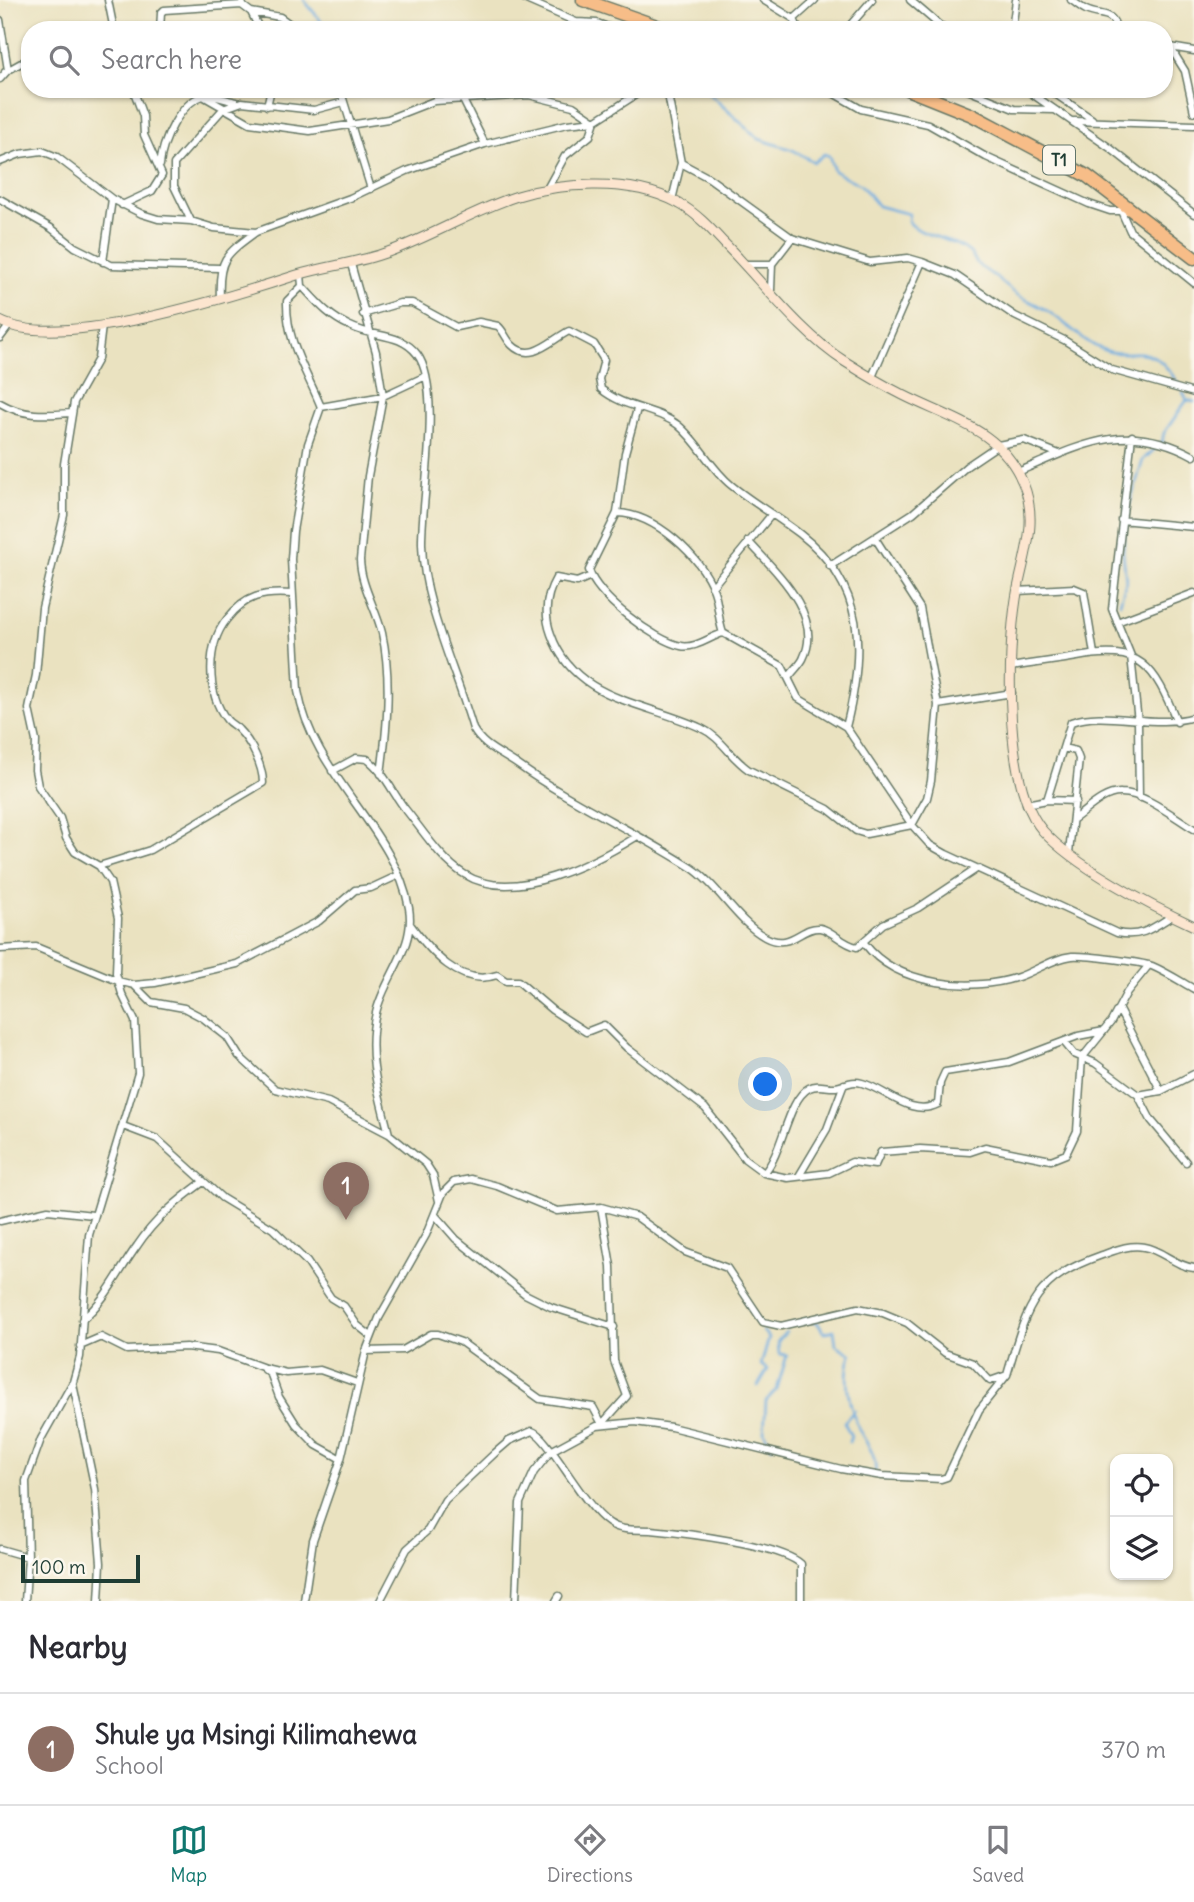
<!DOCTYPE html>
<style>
:root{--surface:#fff;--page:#f2f2f3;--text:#2b2b33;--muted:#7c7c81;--line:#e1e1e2;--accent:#0f766e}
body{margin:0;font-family:Delius,sans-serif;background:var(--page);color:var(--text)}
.controls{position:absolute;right:21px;bottom:21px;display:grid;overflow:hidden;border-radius:14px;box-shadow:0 2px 5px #0004}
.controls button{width:63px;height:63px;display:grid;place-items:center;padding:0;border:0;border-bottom:2px solid var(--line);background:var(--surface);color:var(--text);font:35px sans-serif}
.scale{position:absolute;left:21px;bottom:18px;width:119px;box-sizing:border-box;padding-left:7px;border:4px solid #1f3d34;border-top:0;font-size:19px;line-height:24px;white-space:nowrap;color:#1f3d34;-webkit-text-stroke:5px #fbf7ec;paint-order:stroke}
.you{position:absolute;left:766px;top:1085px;width:24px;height:24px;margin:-18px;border:5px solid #fff;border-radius:50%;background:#1a73e8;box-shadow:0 0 0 10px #1a73e833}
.badge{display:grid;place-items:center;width:46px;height:46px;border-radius:50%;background:var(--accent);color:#fff;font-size:23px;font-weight:700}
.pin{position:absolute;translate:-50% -58px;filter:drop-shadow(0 2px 4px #0008)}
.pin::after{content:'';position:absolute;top:37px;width:24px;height:21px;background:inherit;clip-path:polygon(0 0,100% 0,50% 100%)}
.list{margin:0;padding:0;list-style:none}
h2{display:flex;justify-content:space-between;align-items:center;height:91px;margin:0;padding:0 28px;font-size:30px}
h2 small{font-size:23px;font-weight:400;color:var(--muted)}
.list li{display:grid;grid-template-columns:46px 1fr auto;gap:21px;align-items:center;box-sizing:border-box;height:112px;padding:0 28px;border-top:2px solid var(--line)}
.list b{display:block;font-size:26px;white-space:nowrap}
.list p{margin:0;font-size:23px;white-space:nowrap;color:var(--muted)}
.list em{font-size:23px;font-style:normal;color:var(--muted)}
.icon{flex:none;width:38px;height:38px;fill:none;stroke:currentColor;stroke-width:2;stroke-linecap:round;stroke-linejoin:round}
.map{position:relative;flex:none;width:1194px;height:1601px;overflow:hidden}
.search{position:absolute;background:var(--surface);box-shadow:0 2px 5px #0004;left:21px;right:21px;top:21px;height:77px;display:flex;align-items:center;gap:18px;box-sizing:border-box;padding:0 24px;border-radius:28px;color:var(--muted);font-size:26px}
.sheet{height:203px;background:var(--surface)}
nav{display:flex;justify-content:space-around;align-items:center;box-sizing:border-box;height:98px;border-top:2px solid var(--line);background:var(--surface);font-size:19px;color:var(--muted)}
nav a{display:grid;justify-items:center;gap:4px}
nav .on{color:var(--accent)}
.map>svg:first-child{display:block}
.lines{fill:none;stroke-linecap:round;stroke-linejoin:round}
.stream{stroke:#6dace0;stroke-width:2.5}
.street-casing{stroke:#667765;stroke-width:9}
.secondary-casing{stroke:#667765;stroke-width:11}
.highway-casing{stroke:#667765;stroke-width:15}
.street{stroke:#fff;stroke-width:6}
.secondary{stroke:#fce5cf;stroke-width:9}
.highway{stroke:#f7bd88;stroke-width:12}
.labels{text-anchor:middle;stroke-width:6;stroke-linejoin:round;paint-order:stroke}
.shield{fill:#fbf7ec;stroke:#61756b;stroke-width:2}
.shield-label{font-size:18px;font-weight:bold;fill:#1f3d34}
</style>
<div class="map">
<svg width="1194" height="1601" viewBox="0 0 1194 1601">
<rect width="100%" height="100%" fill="#fbf7ec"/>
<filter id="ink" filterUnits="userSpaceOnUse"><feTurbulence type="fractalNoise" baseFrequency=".0143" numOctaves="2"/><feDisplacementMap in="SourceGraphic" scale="14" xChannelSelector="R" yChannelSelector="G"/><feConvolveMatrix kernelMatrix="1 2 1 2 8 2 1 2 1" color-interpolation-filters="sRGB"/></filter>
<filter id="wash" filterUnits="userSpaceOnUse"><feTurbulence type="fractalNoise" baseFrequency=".00686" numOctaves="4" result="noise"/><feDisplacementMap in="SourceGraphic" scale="28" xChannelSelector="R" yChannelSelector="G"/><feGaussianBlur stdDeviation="1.57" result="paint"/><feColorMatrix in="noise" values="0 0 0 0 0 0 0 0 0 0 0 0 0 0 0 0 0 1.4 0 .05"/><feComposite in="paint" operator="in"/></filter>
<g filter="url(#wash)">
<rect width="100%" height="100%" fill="#eae2c0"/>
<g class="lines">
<path class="stream" d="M 304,0 L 328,30
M 704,89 L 759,139 L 793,150 L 814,162 L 824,154 L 829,156 L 834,171 L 861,185 L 878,206 L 909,214 L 908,221 C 920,237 951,237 969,252 C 974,256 976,265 982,268 C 997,277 1003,284 1016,294 C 1025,300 1035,303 1044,309 C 1060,318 1072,331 1087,341 C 1131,372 1144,326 1180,387
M 1183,392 L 1187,400 L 1194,402
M 1120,603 L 1126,581 L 1123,552 L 1127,513 L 1143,460 L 1162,442 L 1164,433 L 1187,400
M 810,1322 L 817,1322 L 824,1333 L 834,1330 L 836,1345 L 851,1354 C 843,1378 849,1406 859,1429 C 866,1444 878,1455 875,1474
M 758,1386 L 768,1369 L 761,1365 L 769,1338 L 763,1331
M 849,1442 L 851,1436 L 844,1422 L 855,1410
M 772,1448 L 764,1432 L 766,1401 L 777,1389 L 787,1355 L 779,1354 L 778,1341 L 786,1332"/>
</g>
</g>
<g filter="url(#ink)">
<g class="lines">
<g class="street-casing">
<path id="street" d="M 108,0 L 114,30
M 242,0 L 243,6 L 251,12 L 260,30
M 526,0 L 576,22 L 597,23 L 616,30
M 763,0 L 794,19 L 799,30
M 910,0 L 945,30
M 1071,0 C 1076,3 1080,7 1086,10 C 1100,17 1114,10 1116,30
M 251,12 L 280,17 L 298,30
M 794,19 L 815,0
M 0,20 L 8,70 L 0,79
M 160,30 L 161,13 L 164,10 L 242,5
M 846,30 L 872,0
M 1012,30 L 1016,0
M 1164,46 L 1170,47 L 1185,71 L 1194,112
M 1170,47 L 1194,51
M 5,72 L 30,58
M 340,89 L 371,189
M 667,89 L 681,163 L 672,200
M 826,89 L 861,109 L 928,124 L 986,157 L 1089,204 L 1110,211 L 1130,211
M 965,89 L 1014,109 L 1054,110
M 1025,89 L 1110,148 L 1194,214
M 1048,89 L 1092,119
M 203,96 L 250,123 L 310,131 L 388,119 L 434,101 L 529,95 L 573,106 L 595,121 L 590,136 L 565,156 L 548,187
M 463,100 L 485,144
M 267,106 L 271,89
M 1074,121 L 1194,125
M 0,162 L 20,154 L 42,151 L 57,157 L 112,199 L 142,214 L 158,219 L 191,221 L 214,228 L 256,232 L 350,198 L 407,171 L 485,144 L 567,124 L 595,121 L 645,89
M 681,163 L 709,178 L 792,238 L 870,262 L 908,258 L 922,262 L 955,275 L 1015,316 L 1064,340 L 1112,370 L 1194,393
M 160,165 C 162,143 179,103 203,96 C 213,94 226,100 236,102
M 0,199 L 51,228 L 75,247 L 111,265 L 219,268
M 122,205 L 152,191 L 162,175 L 144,135 L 143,116 L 133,89
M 1121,211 L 1130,231 L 1194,283
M 191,221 L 174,186 L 174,164 L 223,109 L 242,102 L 314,110 L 344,102
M 103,262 L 112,199
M 351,264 L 376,352 L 383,396 L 368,476 L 360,560 C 361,586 376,608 382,633 C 392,679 387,728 381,774
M 746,264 L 772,264
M 301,274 L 302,286 L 287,301 C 286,342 306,370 321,407 L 308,444 L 293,531 L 291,559 L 298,691 C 313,775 395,829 409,908 C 416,948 384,977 376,1013 C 366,1055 379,1094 389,1134
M 302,286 C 318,303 328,316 350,326 C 373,338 400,332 417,354 C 443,388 421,501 422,544 C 423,604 456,670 473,729 C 483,747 501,753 518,765 C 573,804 635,831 692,868 C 719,886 736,921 765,937 C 791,951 801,926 820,928 C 832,930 842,944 857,947 L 883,924 L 918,908 L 975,870
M 771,290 L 772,264 L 792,238
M 220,297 C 218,259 226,254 256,232
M 363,314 L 400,303 L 412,303 L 456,327 L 479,322 L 498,326 C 504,331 506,339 512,345 C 531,364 552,339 569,331 L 594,344 L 604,360 L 599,379 L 601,389 C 625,409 656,408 678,425 C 699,442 710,468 731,485 C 753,503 778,517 800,534 C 867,586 865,652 846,727
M 0,338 L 9,326
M 872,377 L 922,262
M 0,403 C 24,417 46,415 72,413
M 321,407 L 383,396 L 426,376
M 637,409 L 625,453 L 617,513 L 589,570 C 596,596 655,641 681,646 C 695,649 710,637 723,633 L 782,666 L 798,698 L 846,727 L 912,825 L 930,845 L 946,854 L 1117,933 C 1141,938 1153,928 1172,916
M 1132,436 L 1112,609 L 1131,656 L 1138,722 L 1139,798
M 1018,472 C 1081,445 1127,419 1194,456
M 617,513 C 655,514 701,556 714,591 C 719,605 718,620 723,633
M 1121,520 L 1194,527
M 748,541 C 774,570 825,615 803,659 C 800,665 793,671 789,677
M 830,566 L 913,513 L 967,466 L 998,445 L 1024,440 L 1059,454
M 591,576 L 577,582 L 556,578 C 545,597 544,615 551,634 C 574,701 646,702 701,728 C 721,737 731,758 749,770 L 828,809 L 856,831 L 866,834 L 912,825 L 927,798 L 931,781 L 938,705 L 920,608 L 875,538
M 712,587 L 772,514
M 1017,591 L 1074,588 L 1084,592 L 1094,654
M 1117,622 L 1194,593
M 1011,667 C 1033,663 1055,661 1077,657 C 1141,645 1154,665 1177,722
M 938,705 L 1012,693
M 1063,748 L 1076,751 L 1079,759 L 1069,853
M 332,771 L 356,758 L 367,759 C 384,771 393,794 406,810 C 423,831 441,860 464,874 C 513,905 594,863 636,837
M 1047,800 L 1071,722 C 1105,709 1154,729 1194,717
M 1026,804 L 1047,800 L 1076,801
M 1074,819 C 1087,810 1104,792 1121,793 C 1145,793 1174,817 1194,829
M 99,866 L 150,850 L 263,783 C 263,766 251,742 239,730 C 236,726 230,724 227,720 C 206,693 206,645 227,619 C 246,595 263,592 292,594
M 410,924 C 430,951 460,988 497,975 L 506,981 L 518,981 L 552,1010 L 586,1032 L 604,1025 L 627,1048 L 705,1108 L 745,1159 L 764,1173 L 788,1178 L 829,1173 L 852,1162 L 875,1165 L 881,1152 L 920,1149 L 970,1152 L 985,1147 L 1051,1160 L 1066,1154 L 1077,1131 L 1082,1058 L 1111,1022 L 1127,992 L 1149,965
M 865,944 C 896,985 971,993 1018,977 C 1036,971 1053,958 1072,956 C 1084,955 1141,962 1152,966 C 1166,972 1180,981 1194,989
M 0,949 L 36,947 L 118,981 L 134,985 L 155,983 L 237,964 L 319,921 L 355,890 L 371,888 L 399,875
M 134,985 L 151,1002 L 184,1008 L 203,1018 L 227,1037 L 239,1056 L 275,1089 L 328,1102 L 389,1134 L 426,1164 L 433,1175 L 439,1201
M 1119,1010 L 1161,1091
M 1064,1042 L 1074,1054 L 1095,1063 L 1138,1095 L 1161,1091 L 1194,1074
M 1138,1095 L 1151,1120 L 1186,1162
M 123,1126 L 157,1139 L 222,1198 L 273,1229 L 307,1262 L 331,1298 L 344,1306 L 357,1325 L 371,1336
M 764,1173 C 783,1153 787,1100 809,1088 C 818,1083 827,1088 836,1087 C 846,1085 851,1080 862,1083 C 886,1089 911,1118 938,1104 L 940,1083 L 945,1072 L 1009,1062 L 1078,1036 L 1104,1031
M 799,1176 L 827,1129 L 844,1084
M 435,1215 L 456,1239 L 525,1294 L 551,1307 L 614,1327
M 0,1221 L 48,1210 L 93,1215
M 82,1320 C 107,1299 118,1272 137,1246 C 155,1219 177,1201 203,1182
M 80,1346 L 101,1337 L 127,1350 L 186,1347 L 218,1351 L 262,1367 L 271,1375 L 279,1397 L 296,1424 L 316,1445 L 341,1459
M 366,1351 L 403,1350 L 431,1334 L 438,1334 L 461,1342 L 540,1399 L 593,1407 L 602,1424 L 627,1396 L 614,1361 L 611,1266 L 601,1207
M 265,1368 L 286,1373 L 320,1370 L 357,1383
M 73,1384 L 95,1489 L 101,1563 L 99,1601
M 0,1549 L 28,1557
M 25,1601 L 28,1557 L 26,1481 L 41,1439 L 73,1382 L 80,1357 L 89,1235 L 138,1073 L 135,1021 L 122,994 L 116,973 L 118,918 L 110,882 L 99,866 L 75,852 L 66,838 L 60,818 L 38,786 L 35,770 L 36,741 L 29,709 L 36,675 L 42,608 L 64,515 L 64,464 L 74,402 L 98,359 L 102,326
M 304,1601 L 313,1540 L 341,1459 L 366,1351 L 379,1318 L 426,1235 L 443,1193 L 454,1182 L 471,1179 L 497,1186 L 557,1211 L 601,1207 L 637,1217 L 685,1252 L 727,1268 L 763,1322 L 781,1326 L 858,1308 L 883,1313 L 907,1323 L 945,1353 L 973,1363 L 990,1381 L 1007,1375 C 1027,1308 1031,1280 1102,1255 C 1116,1250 1130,1244 1144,1247 C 1162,1250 1175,1266 1194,1268
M 380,1601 L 407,1549 L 428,1530 L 445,1500 L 495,1453 L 509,1441 L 532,1431 C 549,1436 582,1505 609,1523 C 622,1532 636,1529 651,1530 C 683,1533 779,1544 801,1564 L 801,1601
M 516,1601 L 520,1503 L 534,1472 L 551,1451 L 597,1426 L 635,1422 L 671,1427 L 841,1469 L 882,1476 L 941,1479 L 947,1477 L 979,1410 L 1007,1375
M 556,1601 L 559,1596"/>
</g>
<g class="secondary-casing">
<path id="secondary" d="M 0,321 C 59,352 233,296 297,275 C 327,266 358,263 388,252 C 466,223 506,184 596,185 C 623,185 654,190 678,203 C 695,212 710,228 723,242 C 760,279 801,334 844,361 C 863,373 883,385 903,395 C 950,419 1001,429 1023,483 C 1040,524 1022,559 1016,599 C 1007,656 1004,786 1043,831 C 1074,866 1151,906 1194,926"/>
</g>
<g class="highway-casing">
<path id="highway" d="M 583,0 L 668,30
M 907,89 L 972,115 L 1087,176 L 1194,258"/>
</g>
<use href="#street" class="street"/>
<use href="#secondary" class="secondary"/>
<use href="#highway" class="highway"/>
</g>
</g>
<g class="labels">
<rect class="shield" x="1043" y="145.5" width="32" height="29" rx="5"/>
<g class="shield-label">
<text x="1059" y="166">T1</text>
</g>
</g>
</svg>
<div class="controls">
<button><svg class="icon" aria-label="locate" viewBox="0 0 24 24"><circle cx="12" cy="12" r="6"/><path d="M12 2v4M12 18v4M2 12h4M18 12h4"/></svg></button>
<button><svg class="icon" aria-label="layers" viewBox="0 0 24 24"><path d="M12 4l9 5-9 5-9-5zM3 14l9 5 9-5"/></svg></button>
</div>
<div class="scale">100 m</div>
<div class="you"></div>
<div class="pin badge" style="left:346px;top:1220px;background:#8d6e63">1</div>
<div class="search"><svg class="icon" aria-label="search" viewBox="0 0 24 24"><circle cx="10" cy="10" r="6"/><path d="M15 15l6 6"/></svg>Search here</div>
</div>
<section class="sheet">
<h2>Nearby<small></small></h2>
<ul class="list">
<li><span class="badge" style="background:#8d6e63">1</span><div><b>Shule ya Msingi Kilimahewa</b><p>School</p></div><em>370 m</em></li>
</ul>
</section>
<nav>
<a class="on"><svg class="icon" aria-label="map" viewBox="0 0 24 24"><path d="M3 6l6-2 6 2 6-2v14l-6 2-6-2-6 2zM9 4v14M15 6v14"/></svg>Map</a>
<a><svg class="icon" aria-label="directions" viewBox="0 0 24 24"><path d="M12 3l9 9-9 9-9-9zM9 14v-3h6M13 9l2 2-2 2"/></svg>Directions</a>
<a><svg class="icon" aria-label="saved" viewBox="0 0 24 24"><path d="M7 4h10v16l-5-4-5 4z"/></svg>Saved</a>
</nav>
